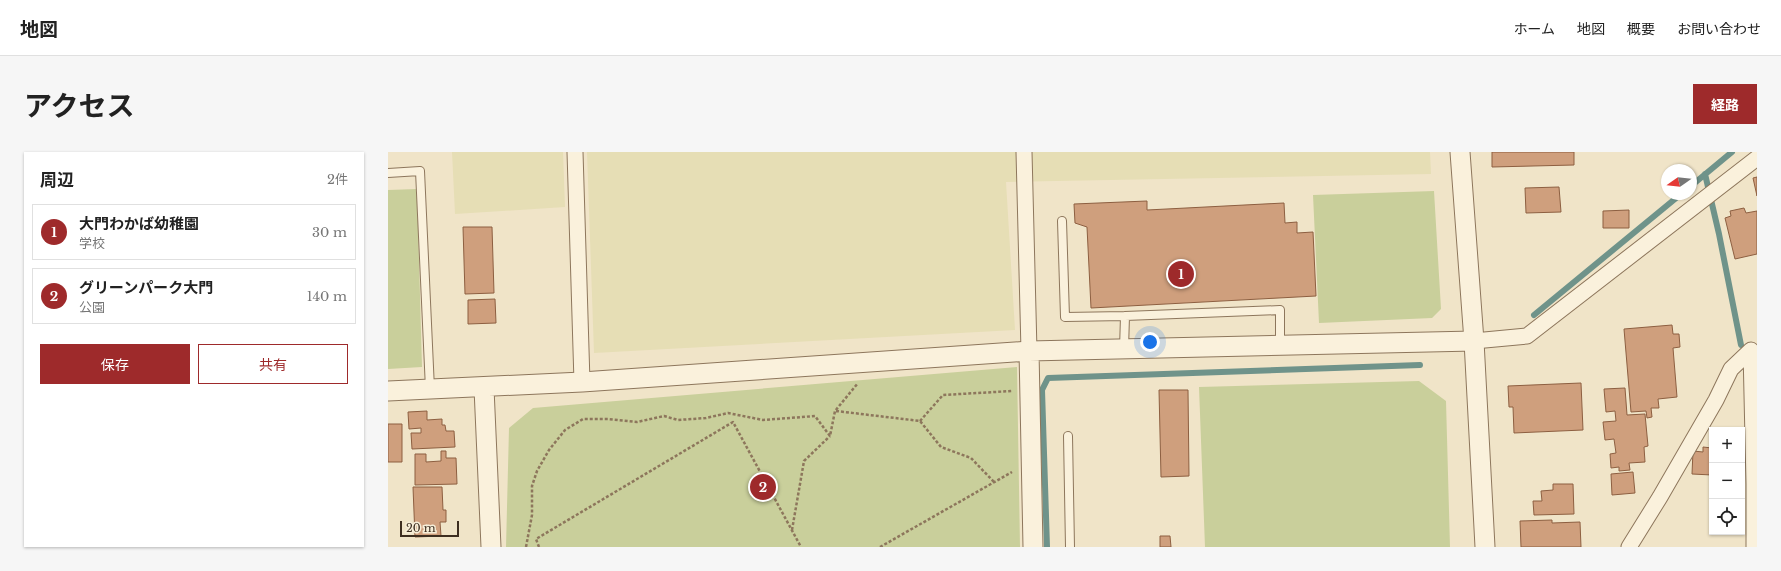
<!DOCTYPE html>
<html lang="ja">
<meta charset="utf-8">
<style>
:root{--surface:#fff;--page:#f6f6f6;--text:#222;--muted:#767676;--line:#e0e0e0;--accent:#9e2a2b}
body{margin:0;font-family:"Libre Baskerville","Noto Sans JP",serif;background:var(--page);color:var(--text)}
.controls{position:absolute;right:12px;bottom:12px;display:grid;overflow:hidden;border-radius:0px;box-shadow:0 1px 3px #0004}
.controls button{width:36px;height:36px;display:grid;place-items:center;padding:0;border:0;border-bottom:1px solid var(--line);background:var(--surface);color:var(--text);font:20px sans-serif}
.compass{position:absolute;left:1273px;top:12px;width:36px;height:36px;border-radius:50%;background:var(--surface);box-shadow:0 1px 3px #0004;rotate:256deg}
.scale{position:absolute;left:12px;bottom:10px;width:59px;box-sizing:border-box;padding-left:4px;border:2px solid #3d2e20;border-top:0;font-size:11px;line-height:14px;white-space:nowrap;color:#3d2e20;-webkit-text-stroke:3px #f7eed8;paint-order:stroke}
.you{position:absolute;left:762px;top:190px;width:14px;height:14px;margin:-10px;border:3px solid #fff;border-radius:50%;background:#1a73e8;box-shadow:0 0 0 6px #1a73e833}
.badge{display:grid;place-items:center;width:26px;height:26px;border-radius:50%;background:var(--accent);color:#fff;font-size:13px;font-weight:700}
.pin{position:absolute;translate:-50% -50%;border:2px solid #fff;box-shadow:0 1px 4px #0006}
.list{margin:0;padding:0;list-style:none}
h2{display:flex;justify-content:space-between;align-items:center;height:52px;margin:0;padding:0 16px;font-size:17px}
h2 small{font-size:13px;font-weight:400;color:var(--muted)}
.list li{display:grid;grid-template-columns:26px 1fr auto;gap:12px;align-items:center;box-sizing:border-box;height:56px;margin:0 8px 8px;padding:0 8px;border:1px solid var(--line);border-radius:0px}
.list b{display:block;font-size:15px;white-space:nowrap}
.list p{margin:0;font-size:13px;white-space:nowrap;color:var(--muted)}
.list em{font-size:13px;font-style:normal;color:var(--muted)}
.actions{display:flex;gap:8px;padding:12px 16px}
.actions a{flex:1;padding:9px 0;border:1px solid var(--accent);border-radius:0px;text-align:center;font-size:14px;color:var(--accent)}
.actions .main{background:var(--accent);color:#fff}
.icon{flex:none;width:22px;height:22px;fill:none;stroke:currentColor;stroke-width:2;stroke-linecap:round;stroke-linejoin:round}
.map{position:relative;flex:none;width:1369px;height:395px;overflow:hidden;border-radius:0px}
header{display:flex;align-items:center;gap:24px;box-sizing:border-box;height:56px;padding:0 20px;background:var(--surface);border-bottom:1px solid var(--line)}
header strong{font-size:19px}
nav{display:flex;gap:22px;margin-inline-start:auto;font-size:14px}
.intro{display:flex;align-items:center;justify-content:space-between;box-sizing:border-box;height:96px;padding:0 24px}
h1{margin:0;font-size:28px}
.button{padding:10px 18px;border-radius:0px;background:var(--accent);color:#fff;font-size:14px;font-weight:700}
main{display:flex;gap:24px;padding:0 24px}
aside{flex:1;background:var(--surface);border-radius:0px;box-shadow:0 1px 3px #0004}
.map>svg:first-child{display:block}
.farmland{fill:#e6deb5}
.green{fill:#c9cf9b}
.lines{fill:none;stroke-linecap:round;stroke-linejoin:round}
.stream{stroke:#6f938a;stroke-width:6}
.building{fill:#cf9f7d;stroke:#8d5f41}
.service-casing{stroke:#8d765c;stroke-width:10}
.minor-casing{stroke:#8d765c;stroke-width:17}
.tertiary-casing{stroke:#8d765c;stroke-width:21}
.path{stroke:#8d765c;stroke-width:2.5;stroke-dasharray:3 2;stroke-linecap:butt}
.service{stroke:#faf1dc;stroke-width:8}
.minor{stroke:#faf1dc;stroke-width:15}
.tertiary{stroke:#faf1dc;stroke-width:19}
</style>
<header>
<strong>地図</strong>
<nav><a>ホーム</a><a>地図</a><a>概要</a><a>お問い合わせ</a></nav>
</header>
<div class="intro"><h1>アクセス</h1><a class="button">経路</a></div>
<main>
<aside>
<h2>周辺<small>2件</small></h2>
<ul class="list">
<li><span class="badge">1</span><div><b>大門わかば幼稚園</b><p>学校</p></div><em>30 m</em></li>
<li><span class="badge">2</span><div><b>グリーンパーク大門</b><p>公園</p></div><em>140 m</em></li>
</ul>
<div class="actions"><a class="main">保存</a><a>共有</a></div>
</aside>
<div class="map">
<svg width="1369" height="395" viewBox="0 0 1369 395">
<rect width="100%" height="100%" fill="#f0e4c8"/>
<path class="farmland" d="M 64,0 L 175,0 L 177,55 L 67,62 Z
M 199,0 L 1042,0 L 1043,22 L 618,30 L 627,178 L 206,201 Z"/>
<path class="green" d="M 29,37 L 34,215 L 0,217 L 0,38 Z
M 1046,39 L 1053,157 L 1044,166 L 931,171 L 925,43 Z
M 629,215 L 632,395 L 118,395 L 121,276 L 145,256 Z
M 1031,229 L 1058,249 L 1062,395 L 817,395 L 811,235 Z"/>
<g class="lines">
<path class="stream" d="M 1317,22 L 1331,82 L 1353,193
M 1303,34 L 1344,0
M 1146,163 L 1293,42
M 659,395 L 654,238 L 660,226 L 1032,213"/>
</g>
<path class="building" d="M 1104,0 L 1186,0 L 1186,13 L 1104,15 Z
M 1369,25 L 1369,44 L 1365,26 Z
M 1171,35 L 1173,60 L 1138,61 L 1137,36 Z
M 759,49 L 759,58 L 896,51 L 897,71 L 909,70 L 909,81 L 925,80 L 928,144 L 703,156 L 699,75 L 687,71 L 686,52 Z
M 1356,56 L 1358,61 L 1369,59 L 1369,102 L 1347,107 L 1337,66 L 1343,64 L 1342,59 Z
M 1241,58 L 1241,76 L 1215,76 L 1215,59 Z
M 75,75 L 104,75 L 106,141 L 77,142 Z
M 107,147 L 108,171 L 80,172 L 80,148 Z
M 1284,173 L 1285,182 L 1291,182 L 1292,195 L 1285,196 L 1289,245 L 1270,247 L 1271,256 L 1263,256 L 1264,265 L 1259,266 L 1258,259 L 1243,260 L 1236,177 Z
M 1193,231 L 1195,278 L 1126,281 L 1125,255 L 1121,255 L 1120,234 Z
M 1237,236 L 1239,263 L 1257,262 L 1260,294 L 1256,295 L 1257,310 L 1241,311 L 1242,318 L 1231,319 L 1231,315 L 1223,316 L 1222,302 L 1228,301 L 1226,287 L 1217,288 L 1215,270 L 1228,269 L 1227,259 L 1218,260 L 1216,237 Z
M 771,238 L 800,238 L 801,324 L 773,325 Z
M 39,259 L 39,268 L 54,267 L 54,273 L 57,273 L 58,279 L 66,279 L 67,295 L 24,297 L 23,281 L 33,281 L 33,276 L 21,277 L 20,260 Z
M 0,272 L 14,272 L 14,310 L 0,310 Z
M 1315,295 L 1324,296 L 1324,323 L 1304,322 L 1305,299 L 1315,300 Z
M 53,299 L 58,299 L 58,306 L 68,306 L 69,332 L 27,333 L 27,302 L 38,302 L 38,310 L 53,309 Z
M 1245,320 L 1247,341 L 1224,343 L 1223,322 Z
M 1165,332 L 1185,332 L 1186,362 L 1146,363 L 1145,349 L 1154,349 L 1153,339 L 1165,338 Z
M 25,335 L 54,335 L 55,358 L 58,358 L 58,370 L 52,370 L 53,384 L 27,385 Z
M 1164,368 L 1164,371 L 1192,370 L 1193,395 L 1133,395 L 1132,369 Z
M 772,384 L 782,384 L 783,395 L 772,395 Z"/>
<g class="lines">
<g class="service-casing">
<path id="service" d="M 0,21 L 32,19 L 42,237
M 674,69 L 677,165 L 737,164 L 736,197
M 737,164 L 892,158 L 892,194
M 680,284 L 682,395"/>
</g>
<g class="minor-casing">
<path id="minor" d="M 187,0 L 194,230
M 636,0 L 641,199
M 1086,189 L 1139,184 L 1369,6
M 1241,395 L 1272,345 L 1328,248 L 1343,217 L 1363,198 L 1366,332 L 1366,395"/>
</g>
<g class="tertiary-casing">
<path id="tertiary" d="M 1072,0 L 1086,189 L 1097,395
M 641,199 L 645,395
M 96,236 L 103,395
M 0,239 L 194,230 L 641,199 L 1086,189"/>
</g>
<path class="path" d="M 448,259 L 532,269 L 553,295 L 583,306 L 606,330
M 532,269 L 555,243 L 624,239
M 404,378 L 416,309 L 442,284
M 138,395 L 144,363 L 144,334 L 149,319 L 161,298 L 177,278 L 195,267 L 220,267 L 249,270 L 276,264 L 290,268 L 318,266 L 340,261 L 375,268 L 427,264 L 442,284 L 447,259 L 470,231
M 151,395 L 148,387 L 345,270 L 413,395
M 492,395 L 624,320"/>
<use href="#service" class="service"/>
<use href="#minor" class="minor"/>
<use href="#tertiary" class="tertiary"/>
</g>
</svg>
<div class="controls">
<button>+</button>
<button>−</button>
<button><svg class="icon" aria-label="locate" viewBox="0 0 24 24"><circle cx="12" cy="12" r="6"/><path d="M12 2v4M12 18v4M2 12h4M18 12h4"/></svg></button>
</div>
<svg class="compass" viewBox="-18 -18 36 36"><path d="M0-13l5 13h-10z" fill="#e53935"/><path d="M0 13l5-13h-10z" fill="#767676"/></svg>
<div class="scale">20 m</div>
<div class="you"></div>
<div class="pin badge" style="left:793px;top:122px">1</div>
<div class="pin badge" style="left:375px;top:335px">2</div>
</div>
</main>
